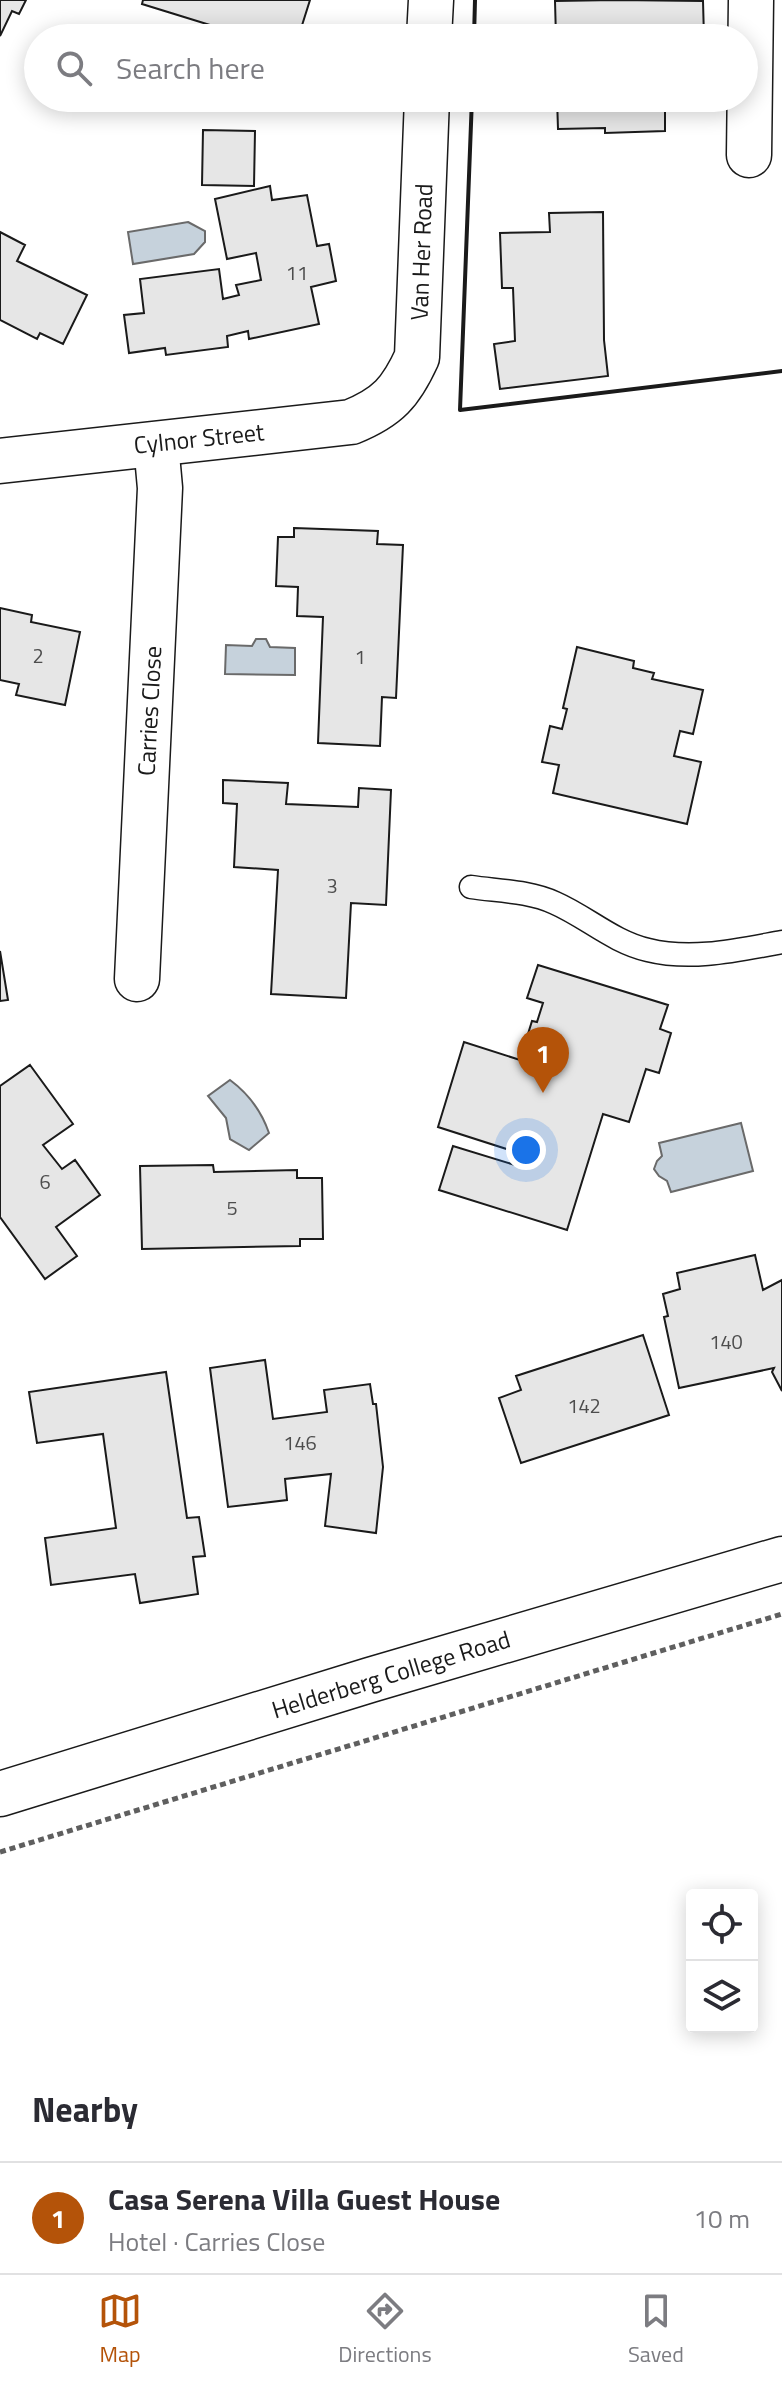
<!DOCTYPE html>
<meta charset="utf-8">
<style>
:root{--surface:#fff;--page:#f2f2f3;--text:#2b2b33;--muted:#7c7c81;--line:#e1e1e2;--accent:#b45309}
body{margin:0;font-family:"Titillium Web",sans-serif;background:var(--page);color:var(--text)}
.controls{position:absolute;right:24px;bottom:24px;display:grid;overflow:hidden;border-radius:8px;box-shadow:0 4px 20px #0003}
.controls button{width:72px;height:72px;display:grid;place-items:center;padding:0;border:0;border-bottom:2px solid var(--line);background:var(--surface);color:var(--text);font:40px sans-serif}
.you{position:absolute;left:526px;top:1150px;width:28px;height:28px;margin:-20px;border:6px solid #fff;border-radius:50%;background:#1a73e8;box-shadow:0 0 0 12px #1a73e833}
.badge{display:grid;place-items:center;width:52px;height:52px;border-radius:50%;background:var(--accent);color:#fff;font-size:26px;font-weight:700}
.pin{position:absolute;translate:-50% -66px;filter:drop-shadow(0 2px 4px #0008)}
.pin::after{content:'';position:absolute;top:42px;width:28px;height:24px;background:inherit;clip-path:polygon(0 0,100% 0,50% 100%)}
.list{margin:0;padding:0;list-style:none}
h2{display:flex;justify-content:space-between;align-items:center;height:104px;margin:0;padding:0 32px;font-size:34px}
h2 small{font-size:26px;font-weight:400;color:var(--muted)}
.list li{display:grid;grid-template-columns:52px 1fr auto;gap:24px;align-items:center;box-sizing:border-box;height:112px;padding:0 32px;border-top:2px solid var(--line)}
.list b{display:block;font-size:30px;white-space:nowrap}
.list p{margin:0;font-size:26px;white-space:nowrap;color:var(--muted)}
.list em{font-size:26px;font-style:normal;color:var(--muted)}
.icon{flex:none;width:44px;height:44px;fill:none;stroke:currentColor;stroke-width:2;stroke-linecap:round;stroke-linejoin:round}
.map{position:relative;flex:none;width:782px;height:2057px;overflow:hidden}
.search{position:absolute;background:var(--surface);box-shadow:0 4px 20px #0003;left:24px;right:24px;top:24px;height:88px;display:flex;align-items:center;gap:20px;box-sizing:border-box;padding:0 28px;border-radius:44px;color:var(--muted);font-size:30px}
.sheet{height:216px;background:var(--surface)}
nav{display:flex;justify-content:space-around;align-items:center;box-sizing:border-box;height:112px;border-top:2px solid var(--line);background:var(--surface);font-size:22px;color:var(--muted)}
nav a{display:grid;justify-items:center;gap:4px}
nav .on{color:var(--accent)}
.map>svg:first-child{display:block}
.water{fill:#c6d2dc;stroke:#6a6a6a;stroke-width:2}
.building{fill:#e6e6e6;stroke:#1a1a1a;stroke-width:2}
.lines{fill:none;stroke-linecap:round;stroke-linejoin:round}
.lane-casing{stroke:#1a1a1a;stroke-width:25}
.street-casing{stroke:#1a1a1a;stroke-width:47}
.secondary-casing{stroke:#1a1a1a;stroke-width:47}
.path{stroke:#5f5f5f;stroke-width:5;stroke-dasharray:6 4;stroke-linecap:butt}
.lane{stroke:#fff;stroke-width:22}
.street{stroke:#fff;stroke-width:44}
.secondary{stroke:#fff;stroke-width:44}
.wall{stroke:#1a1a1a;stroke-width:4}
.labels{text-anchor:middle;stroke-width:6;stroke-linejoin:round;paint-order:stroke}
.number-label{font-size:20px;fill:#4d4d4d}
.street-label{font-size:24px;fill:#1a1a1a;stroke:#fff}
</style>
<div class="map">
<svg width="782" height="2057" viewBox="0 0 782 2057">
<rect width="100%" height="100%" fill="#fff"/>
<path class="water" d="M 188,222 L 205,231 L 205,242 L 194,254 L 133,264 L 128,232 Z
M 256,639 L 266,639 L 270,647 L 295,648 L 295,675 L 225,674 L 226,645 L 252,646 Z
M 230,1080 C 249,1094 261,1110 269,1133 L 249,1150 L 230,1139 L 226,1118 L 208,1096 Z
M 741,1123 L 753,1171 L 671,1192 L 667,1181 L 659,1176 L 654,1169 L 657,1161 L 662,1156 L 659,1143 Z"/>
<path class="building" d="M 0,0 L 26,0 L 19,14 L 12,11 L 0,36 Z
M 143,0 L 310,0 L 298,38 L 252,38 L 142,4 Z
M 616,0 L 703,1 L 704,38 L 556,38 L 555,1 Z
M 557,98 L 665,98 L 665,131 L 605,133 L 605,128 L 558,129 Z
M 203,130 L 255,131 L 254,186 L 202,185 Z
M 270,186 L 272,200 L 307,195 L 317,246 L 329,244 L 336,281 L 311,287 L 319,324 L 249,339 L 248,331 L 227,336 L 228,347 L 166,355 L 165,348 L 129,353 L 124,315 L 144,313 L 140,279 L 219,269 L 223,299 L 239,295 L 236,285 L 261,280 L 256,253 L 227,259 L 215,199 Z
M 603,212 L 604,340 L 608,376 L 500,389 L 494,344 L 515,341 L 513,288 L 502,288 L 500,233 L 550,232 L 549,213 Z
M 0,232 L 25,245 L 17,261 L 87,295 L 63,344 L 40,333 L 37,339 L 0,320 Z
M 294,528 L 378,531 L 377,544 L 403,545 L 396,698 L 382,697 L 380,746 L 318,743 L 323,617 L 297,616 L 298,587 L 276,586 L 278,537 L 294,537 Z
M 0,608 L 32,615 L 31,622 L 80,632 L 65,705 L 16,695 L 19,684 L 0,680 Z
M 577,647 L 634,661 L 633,668 L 654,673 L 652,679 L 703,690 L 693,734 L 680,731 L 674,756 L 701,762 L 687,824 L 553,793 L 559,765 L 542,762 L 550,726 L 562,729 L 567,709 L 563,708 Z
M 223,780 L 288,783 L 286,804 L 358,807 L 359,788 L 391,790 L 386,905 L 351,903 L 346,998 L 271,994 L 278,870 L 234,867 L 237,804 L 223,803 Z
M 0,951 L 8,1000 L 0,1001 Z
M 538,965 L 668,1005 L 660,1029 L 671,1033 L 659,1073 L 646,1069 L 629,1122 L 603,1114 L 567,1230 L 439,1190 L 453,1146 L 515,1165 L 519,1153 L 438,1127 L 464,1042 L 520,1060 L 532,1021 L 537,1022 L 543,1003 L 527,998 Z
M 30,1065 L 73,1124 L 43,1145 L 62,1169 L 75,1160 L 100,1195 L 56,1227 L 77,1256 L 45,1279 L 0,1217 L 0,1086 Z
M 213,1165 L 214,1172 L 297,1170 L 297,1178 L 322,1178 L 323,1239 L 300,1239 L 300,1246 L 142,1249 L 140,1166 Z
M 755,1255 L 763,1290 L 782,1280 L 782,1391 L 772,1372 L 774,1368 L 679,1388 L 664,1317 L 668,1316 L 663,1294 L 680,1289 L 677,1273 Z
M 643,1335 L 669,1415 L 521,1463 L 499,1398 L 521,1390 L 516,1376 Z
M 265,1360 L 273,1419 L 327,1412 L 324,1390 L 370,1384 L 373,1404 L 376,1404 L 383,1467 L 376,1533 L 325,1526 L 331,1474 L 285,1479 L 287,1500 L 228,1507 L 210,1368 Z
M 166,1372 L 187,1518 L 199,1517 L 205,1556 L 193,1557 L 198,1594 L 140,1603 L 135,1574 L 51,1585 L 45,1538 L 116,1528 L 103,1434 L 37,1443 L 29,1392 Z"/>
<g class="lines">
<g class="lane-casing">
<path id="lane" d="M 471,887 C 498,891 529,891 555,903 C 587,917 613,942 648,950 C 692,961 738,950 782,942"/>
</g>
<g class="street-casing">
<path id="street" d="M 429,38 L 431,0
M 749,155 L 751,0
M 0,461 L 351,422 C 388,407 401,392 417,357 L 427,98
M 137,979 L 160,488 L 156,444"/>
</g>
<g class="secondary-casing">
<path id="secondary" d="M 0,1794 L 370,1680 L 782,1559"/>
</g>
<path class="path" d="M 0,1852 L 782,1614"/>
<use href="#lane" class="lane"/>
<use href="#street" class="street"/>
<use href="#secondary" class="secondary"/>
<path class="wall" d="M 474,38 L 475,0
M 472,98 L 460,410 L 782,371"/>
</g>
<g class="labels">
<g class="number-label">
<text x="297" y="280">11</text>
<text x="38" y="663">2</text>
<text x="360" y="664">1</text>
<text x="332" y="893">3</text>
<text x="45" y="1189">6</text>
<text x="232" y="1215">5</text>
<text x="726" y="1349">140</text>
<text x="584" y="1413">142</text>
<text x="300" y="1450">146</text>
</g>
<g class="street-label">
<text transform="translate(422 252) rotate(-88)" y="8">Van Her Road</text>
<text transform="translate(199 439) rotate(-6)" y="8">Cylnor Street</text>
<text transform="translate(150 711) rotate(-87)" y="8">Carries Close</text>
<text transform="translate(391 1675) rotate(-17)" y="8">Helderberg College Road</text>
</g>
</g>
</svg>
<div class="controls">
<button><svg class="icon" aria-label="locate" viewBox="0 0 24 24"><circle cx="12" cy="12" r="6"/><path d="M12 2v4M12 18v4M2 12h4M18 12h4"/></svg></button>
<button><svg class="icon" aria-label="layers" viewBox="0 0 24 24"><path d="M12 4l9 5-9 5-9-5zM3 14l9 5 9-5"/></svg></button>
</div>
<div class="you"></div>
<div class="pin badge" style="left:543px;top:1093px">1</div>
<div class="search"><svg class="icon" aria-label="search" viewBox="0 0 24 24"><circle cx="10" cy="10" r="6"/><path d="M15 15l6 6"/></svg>Search here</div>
</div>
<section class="sheet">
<h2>Nearby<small></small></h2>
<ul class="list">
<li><span class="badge">1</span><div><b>Casa Serena Villa Guest House</b><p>Hotel · Carries Close</p></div><em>10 m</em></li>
</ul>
</section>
<nav>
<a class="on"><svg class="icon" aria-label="map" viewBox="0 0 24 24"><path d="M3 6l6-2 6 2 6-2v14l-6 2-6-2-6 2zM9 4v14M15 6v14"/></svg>Map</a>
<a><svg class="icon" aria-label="directions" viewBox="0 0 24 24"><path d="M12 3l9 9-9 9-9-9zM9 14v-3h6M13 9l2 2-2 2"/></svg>Directions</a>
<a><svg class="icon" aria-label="saved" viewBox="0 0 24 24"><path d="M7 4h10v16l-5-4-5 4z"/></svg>Saved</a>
</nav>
